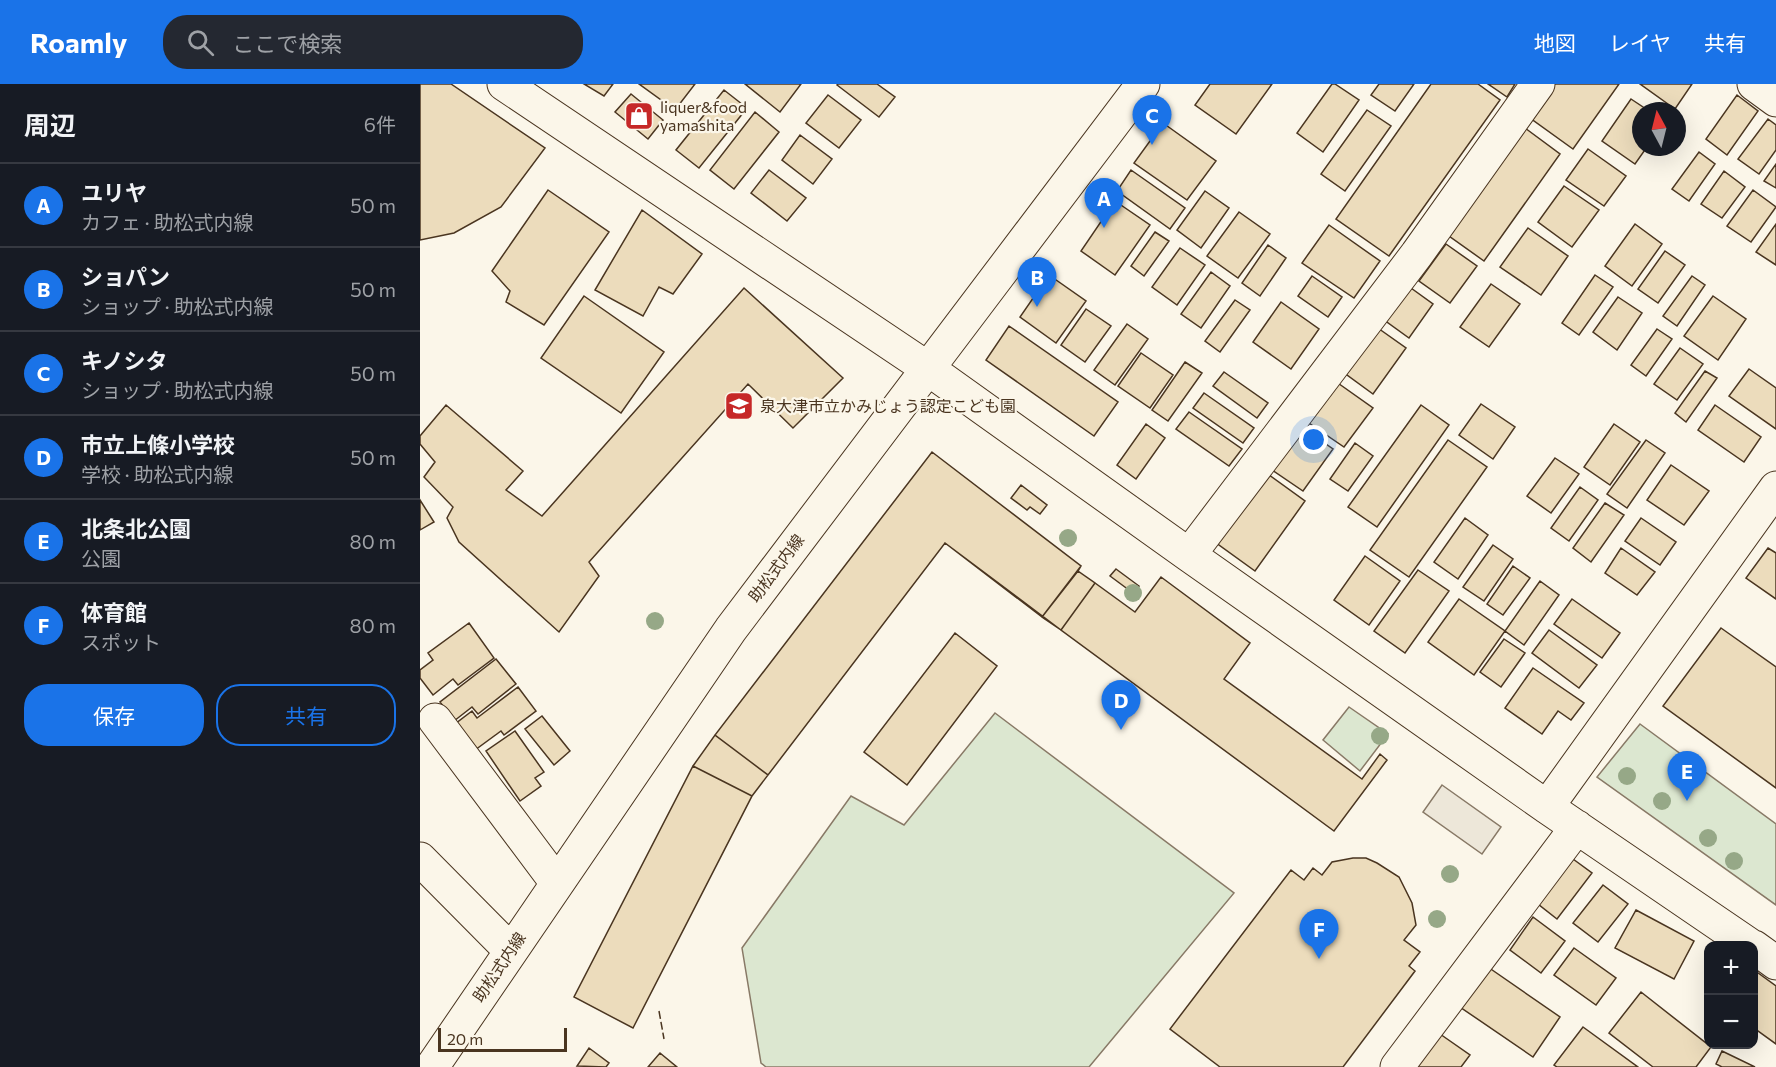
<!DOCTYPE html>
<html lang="ja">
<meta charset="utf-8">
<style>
:root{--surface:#171b24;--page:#242831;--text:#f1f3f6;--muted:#9ea1a6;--line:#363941;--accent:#1a73e8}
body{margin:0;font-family:Commissioner,"Noto Sans JP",sans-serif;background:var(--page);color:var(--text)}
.controls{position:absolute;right:18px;bottom:18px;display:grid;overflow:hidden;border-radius:12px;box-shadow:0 6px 24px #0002}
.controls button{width:54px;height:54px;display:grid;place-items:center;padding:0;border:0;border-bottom:2px solid var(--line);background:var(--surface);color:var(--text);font:30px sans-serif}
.compass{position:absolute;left:1212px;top:18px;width:54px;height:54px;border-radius:50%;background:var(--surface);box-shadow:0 6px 24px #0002;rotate:353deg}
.scale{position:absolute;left:18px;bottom:15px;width:129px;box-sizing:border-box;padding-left:6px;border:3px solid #4a3520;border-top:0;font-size:16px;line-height:21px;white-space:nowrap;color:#4a3520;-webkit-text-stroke:4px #fbf6e9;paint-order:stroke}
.you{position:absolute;left:894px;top:356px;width:21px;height:21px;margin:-15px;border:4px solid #fff;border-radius:50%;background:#1a73e8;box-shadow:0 0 0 9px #1a73e833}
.badge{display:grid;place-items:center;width:39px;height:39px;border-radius:50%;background:var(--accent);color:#fff;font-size:20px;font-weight:700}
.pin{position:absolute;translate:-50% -50px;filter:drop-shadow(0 2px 3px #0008)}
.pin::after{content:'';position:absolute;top:32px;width:21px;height:18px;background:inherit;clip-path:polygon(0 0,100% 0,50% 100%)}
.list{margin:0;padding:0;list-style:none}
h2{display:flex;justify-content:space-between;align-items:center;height:78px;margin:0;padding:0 24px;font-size:26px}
h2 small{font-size:20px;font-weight:400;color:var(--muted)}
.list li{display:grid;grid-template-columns:39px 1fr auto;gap:18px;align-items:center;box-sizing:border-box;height:84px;padding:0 24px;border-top:2px solid var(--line)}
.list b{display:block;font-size:22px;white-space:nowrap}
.list p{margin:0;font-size:20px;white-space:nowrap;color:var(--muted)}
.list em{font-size:20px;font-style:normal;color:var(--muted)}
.actions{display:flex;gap:12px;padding:18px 24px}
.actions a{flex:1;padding:14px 0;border:2px solid var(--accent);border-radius:24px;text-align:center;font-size:21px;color:var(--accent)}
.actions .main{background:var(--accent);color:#fff}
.icon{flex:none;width:33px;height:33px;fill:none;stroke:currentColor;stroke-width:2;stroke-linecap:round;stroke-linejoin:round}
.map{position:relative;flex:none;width:1356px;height:983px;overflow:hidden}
header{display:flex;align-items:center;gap:36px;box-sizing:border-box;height:84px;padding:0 30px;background:var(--accent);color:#fff}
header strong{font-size:28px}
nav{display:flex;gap:33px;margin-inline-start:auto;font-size:21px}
.search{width:420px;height:54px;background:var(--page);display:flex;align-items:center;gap:15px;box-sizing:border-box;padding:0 21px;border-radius:24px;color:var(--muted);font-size:22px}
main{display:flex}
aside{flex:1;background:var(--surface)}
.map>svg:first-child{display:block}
.green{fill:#dce7d0;stroke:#887966;stroke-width:1.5}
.parking{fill:#ede7d9;stroke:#887966;stroke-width:1.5}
.building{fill:#ecdcbc;stroke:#4a3520;stroke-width:1.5}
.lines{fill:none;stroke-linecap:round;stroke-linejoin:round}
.minor-casing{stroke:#4a3520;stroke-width:35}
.minor{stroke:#fbf6e9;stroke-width:33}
.fence{stroke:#4a3520;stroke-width:1.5;stroke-dasharray:8 3;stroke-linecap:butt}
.tree{fill:#96a887}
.labels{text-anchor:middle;stroke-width:4.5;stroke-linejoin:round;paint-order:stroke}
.poi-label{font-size:16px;fill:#4a3520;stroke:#fbf6e9;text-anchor:start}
.street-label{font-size:16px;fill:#4a3520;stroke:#fbf6e9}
</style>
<header>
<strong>Roamly</strong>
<div class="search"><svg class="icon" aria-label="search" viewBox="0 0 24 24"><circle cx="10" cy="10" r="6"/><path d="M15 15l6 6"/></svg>ここで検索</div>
<nav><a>地図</a><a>レイヤ</a><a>共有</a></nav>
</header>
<main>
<aside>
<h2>周辺<small>6件</small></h2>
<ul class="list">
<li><span class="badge">A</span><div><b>ユリヤ</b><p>カフェ · 助松式内線</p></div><em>50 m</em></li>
<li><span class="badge">B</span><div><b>ショパン</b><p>ショップ · 助松式内線</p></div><em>50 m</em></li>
<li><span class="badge">C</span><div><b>キノシタ</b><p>ショップ · 助松式内線</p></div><em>50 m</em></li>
<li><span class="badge">D</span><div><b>市立上條小学校</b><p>学校 · 助松式内線</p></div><em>50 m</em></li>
<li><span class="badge">E</span><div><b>北条北公園</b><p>公園</p></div><em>80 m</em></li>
<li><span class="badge">F</span><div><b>体育館</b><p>スポット</p></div><em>80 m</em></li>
</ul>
<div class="actions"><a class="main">保存</a><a>共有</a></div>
</aside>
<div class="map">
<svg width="1356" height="983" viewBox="0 0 1356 983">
<rect width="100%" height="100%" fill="#fbf6e9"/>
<path class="green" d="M 929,623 L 968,650 L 940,687 L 903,656 Z
M 575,629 L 814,809 L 669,983 L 346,983 L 341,979 L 322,864 L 431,712 L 484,741 Z
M 1220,640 L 1356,740 L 1356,821 L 1177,693 Z"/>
<path class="parking" d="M 1022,701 L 1081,743 L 1062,770 L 1003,728 Z"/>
<path class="building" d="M 0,0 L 31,0 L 125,64 L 81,123 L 34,149 L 0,156 Z
M 164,0 L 193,0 L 184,12 Z
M 219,0 L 275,0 L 255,26 Z
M 325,0 L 381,0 L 360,28 Z
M 418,0 L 457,0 L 475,13 L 459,33 L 417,1 Z
M 790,0 L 852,0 L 816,50 L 775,21 Z
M 912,0 L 915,0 L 939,16 L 903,68 L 877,49 Z
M 959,0 L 994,0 L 975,27 L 951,11 Z
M 1011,0 L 1058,0 L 1080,16 L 969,172 L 916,135 Z
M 1068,0 L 1095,0 L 1087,13 Z
M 1133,0 L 1199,0 L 1153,65 L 1110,34 Z
M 1220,0 L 1272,0 L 1255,25 Z
M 304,6 L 327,24 L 279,84 L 256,66 Z
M 211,10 L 243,36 L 228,55 L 195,28 Z
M 408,11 L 441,36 L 419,64 L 386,39 Z
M 1317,11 L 1338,27 L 1307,71 L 1286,55 Z
M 1211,15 L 1229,27 L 1221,27 L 1221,63 L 1227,63 L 1215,80 L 1182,57 Z
M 947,26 L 971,42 L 925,107 L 901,90 Z
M 335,28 L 359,48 L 314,105 L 290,86 Z
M 1348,35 L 1356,41 L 1356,66 L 1339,90 L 1318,75 Z
M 743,39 L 796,77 L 767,116 L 714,79 Z
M 1105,44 L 1140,70 L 1064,177 L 1029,152 Z
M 380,51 L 412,75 L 393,100 L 362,76 Z
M 1168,65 L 1206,92 L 1184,122 L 1146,96 Z
M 1279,68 L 1295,80 L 1269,117 L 1252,105 Z
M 1356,80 L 1356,104 L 1344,97 Z
M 349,86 L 386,114 L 367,137 L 331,109 Z
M 711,86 L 765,124 L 750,145 L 697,107 Z
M 1304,87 L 1325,103 L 1302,134 L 1281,120 Z
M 1144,102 L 1179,126 L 1152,163 L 1118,138 Z
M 128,106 L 189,148 L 124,241 L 86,218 L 90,207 L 72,187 Z
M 1333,106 L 1356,123 L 1331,158 L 1307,142 Z
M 785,107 L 809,124 L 781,164 L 757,146 Z
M 695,117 L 730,141 L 695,191 L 661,167 Z
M 222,126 L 282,170 L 253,210 L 239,203 L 223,232 L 175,206 Z
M 819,128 L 850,150 L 818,194 L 787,172 Z
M 1215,140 L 1242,160 L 1212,202 L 1185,182 Z
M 1356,140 L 1356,181 L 1336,168 Z
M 909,141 L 960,177 L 934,214 L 882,179 Z
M 1108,144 L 1148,172 L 1121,211 L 1080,183 Z
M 735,148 L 749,157 L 724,192 L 711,182 Z
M 1026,160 L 1057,182 L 1030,219 L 999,197 Z
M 848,161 L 866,174 L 840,212 L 822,199 Z
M 760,164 L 785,181 L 757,221 L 732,203 Z
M 1245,167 L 1265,181 L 1238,219 L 1218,205 Z
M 791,188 L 810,202 L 781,244 L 761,230 Z
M 629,191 L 666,217 L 636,259 L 600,233 Z
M 1175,191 L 1193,203 L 1159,251 L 1142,239 Z
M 892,192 L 922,213 L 908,233 L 878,212 Z
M 1272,192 L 1285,201 L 1257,242 L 1243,232 Z
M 984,199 L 1013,220 L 989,254 L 960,233 Z
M 1071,200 L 1100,220 L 1069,263 L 1040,243 Z
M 324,204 L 423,294 L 373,344 L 328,300 L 169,478 L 179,492 L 139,548 L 39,458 L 27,434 L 33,423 L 4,393 L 15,378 L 0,360 L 0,352 L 26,321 L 103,387 L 86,406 L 122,432 Z
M 164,212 L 244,268 L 201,329 L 121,274 Z
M 1293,212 L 1326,235 L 1298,276 L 1264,252 Z
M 1198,213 L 1222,229 L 1197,266 L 1173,248 Z
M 815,216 L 830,226 L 800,268 L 785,257 Z
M 861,218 L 899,245 L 871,285 L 833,258 Z
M 666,225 L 691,242 L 665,278 L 641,261 Z
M 707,240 L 728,255 L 695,301 L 674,286 Z
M 589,242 L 698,318 L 674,352 L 566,276 Z
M 955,242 L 986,264 L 953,310 L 923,288 Z
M 1237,245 L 1252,255 L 1226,292 L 1211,281 Z
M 1260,264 L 1283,280 L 1257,316 L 1234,300 Z
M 721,269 L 753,291 L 730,324 L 698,302 Z
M 765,278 L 782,289 L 748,337 L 732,326 Z
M 1329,285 L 1356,304 L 1356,345 L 1309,312 Z
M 1285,287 L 1297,294 L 1266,338 L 1255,329 Z
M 804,288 L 848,319 L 837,334 L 793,302 Z
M 915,297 L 953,324 L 924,363 L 886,337 Z
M 784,309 L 834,344 L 823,359 L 773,324 Z
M 1061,320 L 1095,343 L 1073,375 L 1039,351 Z
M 1001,321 L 1029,341 L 957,443 L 928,423 Z
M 1295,321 L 1341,353 L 1324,378 L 1278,346 Z
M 769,328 L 822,365 L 809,382 L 756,345 Z
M 726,340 L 745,354 L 716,395 L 697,381 Z
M 877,340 L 913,365 L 883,407 L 846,382 Z
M 1194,340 L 1220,358 L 1190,401 L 1164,383 Z
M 1028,356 L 1067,383 L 989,493 L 950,466 Z
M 1226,356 L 1245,369 L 1207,424 L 1187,410 Z
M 935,359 L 953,372 L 928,407 L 910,395 Z
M 512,368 L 661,482 L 658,487 L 675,499 L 641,546 L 525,459 L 348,691 L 295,651 Z
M 512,368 L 661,482 L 622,533 L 525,459 L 348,691 L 295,651 Z
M 1135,374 L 1159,390 L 1131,429 L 1107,412 Z
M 1251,381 L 1289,407 L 1264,441 L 1227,416 Z
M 838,383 L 885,417 L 835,487 L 788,453 Z
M 601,401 L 627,421 L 620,430 L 610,423 L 607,426 L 591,414 Z
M 1160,403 L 1178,416 L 1149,457 L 1131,444 Z
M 0,416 L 14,438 L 0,446 Z
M 1185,419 L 1204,431 L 1171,478 L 1153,464 Z
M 1045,434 L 1068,451 L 1038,495 L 1014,478 Z
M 1221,434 L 1256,458 L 1240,481 L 1205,457 Z
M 1073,461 L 1093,475 L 1064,517 L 1043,503 Z
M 1201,464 L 1235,488 L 1217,511 L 1185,489 Z
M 1348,464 L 1356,469 L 1356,515 L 1326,494 Z
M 945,472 L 980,497 L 949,541 L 914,516 Z
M 1093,482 L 1110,494 L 1083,531 L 1067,520 Z
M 696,485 L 719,502 L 713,509 L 690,492 Z
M 998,486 L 1029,507 L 985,569 L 954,547 Z
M 658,487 L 675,499 L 641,546 L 622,533 Z
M 741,493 L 830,559 L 804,595 L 942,695 L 960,670 L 967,676 L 914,747 L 641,546 L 675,499 L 715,528 Z
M 1120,497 L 1139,511 L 1104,561 L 1085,547 Z
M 1039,515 L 1085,547 L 1054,591 L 1008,558 Z
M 1152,515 L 1200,549 L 1182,574 L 1134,540 Z
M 49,539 L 74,574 L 38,601 L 33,595 L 13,611 L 0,594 L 0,586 L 13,576 L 8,569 Z
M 1301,544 L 1356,583 L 1356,704 L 1243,622 Z
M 1129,546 L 1177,581 L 1159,604 L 1112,569 Z
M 535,549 L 577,582 L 487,701 L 444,668 Z
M 1084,555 L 1105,569 L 1081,603 L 1060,588 Z
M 76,575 L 96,600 L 58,630 L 52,623 L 34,637 L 20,618 Z
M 1113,584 L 1164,619 L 1151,636 L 1138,627 L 1122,650 L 1085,624 Z
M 98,603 L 116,627 L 84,651 L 81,647 L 55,666 L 35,640 L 52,627 L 57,634 Z
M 122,632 L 150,667 L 134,681 L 105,645 Z
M 95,647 L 124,688 L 115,694 L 121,702 L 100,717 L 66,667 Z
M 295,651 L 348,691 L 332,712 L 213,944 L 154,913 L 273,682 Z
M 295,651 L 348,691 L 332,712 L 273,682 Z
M 273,682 L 332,712 L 213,944 L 154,913 Z
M 933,774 L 946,774 L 957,779 L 979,793 L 992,819 L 996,841 L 984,856 L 1000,868 L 989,882 L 995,887 L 923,983 L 800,983 L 750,945 L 871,786 L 884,796 L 893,784 L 902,791 L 912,778 Z
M 1153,775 L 1172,789 L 1137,835 L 1118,820 Z
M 1183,801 L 1208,820 L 1178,858 L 1153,839 Z
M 1216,826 L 1274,857 L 1254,895 L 1195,864 Z
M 1113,833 L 1145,857 L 1121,889 L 1090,866 Z
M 1154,864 L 1196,894 L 1176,921 L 1134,891 Z
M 1065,881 L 1140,933 L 1113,973 L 1037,921 Z
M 1334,886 L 1356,902 L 1356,960 L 1334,944 Z
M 1221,908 L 1291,963 L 1276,983 L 1233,983 L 1189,949 Z
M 1163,943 L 1218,983 L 1137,983 L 1134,981 Z
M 1020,950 L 1050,971 L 1041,983 L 997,983 Z
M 169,964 L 189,979 L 186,983 L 157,982 Z
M 1302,967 L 1335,983 L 1302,983 L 1296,980 Z
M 240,969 L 257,983 L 228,983 Z"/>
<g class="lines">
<g class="minor-casing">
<path id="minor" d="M 84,0 L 507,284 L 769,471 L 1127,723 L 1331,862
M 1334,0 L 1356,16
M 769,471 L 997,170 L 1118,0
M 15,636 L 137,799
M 1127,723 L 1356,404
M 0,775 L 90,866
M 1334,863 L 1356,879
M 12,983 L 311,545 L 723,0
M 977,983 L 1157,743"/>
</g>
<use href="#minor" class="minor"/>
<path class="fence" d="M 239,927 L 244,955"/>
</g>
<g class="tree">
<circle cx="648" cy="454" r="9"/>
<circle cx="713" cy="509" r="9"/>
<circle cx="235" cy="537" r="9"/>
<circle cx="960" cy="652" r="9"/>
<circle cx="1207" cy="692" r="9"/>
<circle cx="1242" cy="717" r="9"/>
<circle cx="1288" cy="754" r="9"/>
<circle cx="1314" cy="777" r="9"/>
<circle cx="1030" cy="790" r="9"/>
<circle cx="1017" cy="835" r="9"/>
</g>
<defs>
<g id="shop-square" transform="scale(1.5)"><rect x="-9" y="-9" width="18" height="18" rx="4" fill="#c62828" stroke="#fbf6e9"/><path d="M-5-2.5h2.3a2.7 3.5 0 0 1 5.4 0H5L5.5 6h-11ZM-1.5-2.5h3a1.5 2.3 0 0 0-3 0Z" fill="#fff"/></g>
<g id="school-square" transform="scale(1.5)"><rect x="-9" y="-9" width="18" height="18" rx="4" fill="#c62828" stroke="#fbf6e9"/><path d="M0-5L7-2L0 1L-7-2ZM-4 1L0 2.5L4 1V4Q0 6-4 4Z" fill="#fff"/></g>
</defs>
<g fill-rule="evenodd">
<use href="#shop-square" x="219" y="32"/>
<use href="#school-square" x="319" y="322"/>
</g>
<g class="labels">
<g class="poi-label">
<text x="240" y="29">liquer&amp;food<tspan x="240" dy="18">yamashita</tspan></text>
<text x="340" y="328">泉大津市立かみじょう認定こども園</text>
</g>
<g class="street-label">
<text transform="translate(356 484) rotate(-53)" y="6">助松式内線</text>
<text transform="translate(79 883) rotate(-56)" y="6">助松式内線</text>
</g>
</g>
</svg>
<div class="controls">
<button>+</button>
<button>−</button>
</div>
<svg class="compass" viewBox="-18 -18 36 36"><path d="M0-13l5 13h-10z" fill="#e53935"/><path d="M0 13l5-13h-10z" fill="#9ea1a6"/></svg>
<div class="scale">20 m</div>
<div class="you"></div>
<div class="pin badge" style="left:684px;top:144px">A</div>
<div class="pin badge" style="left:617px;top:223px">B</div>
<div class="pin badge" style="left:732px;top:61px">C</div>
<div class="pin badge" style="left:701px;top:646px">D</div>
<div class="pin badge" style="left:1267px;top:717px">E</div>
<div class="pin badge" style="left:899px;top:875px">F</div>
</div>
</main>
